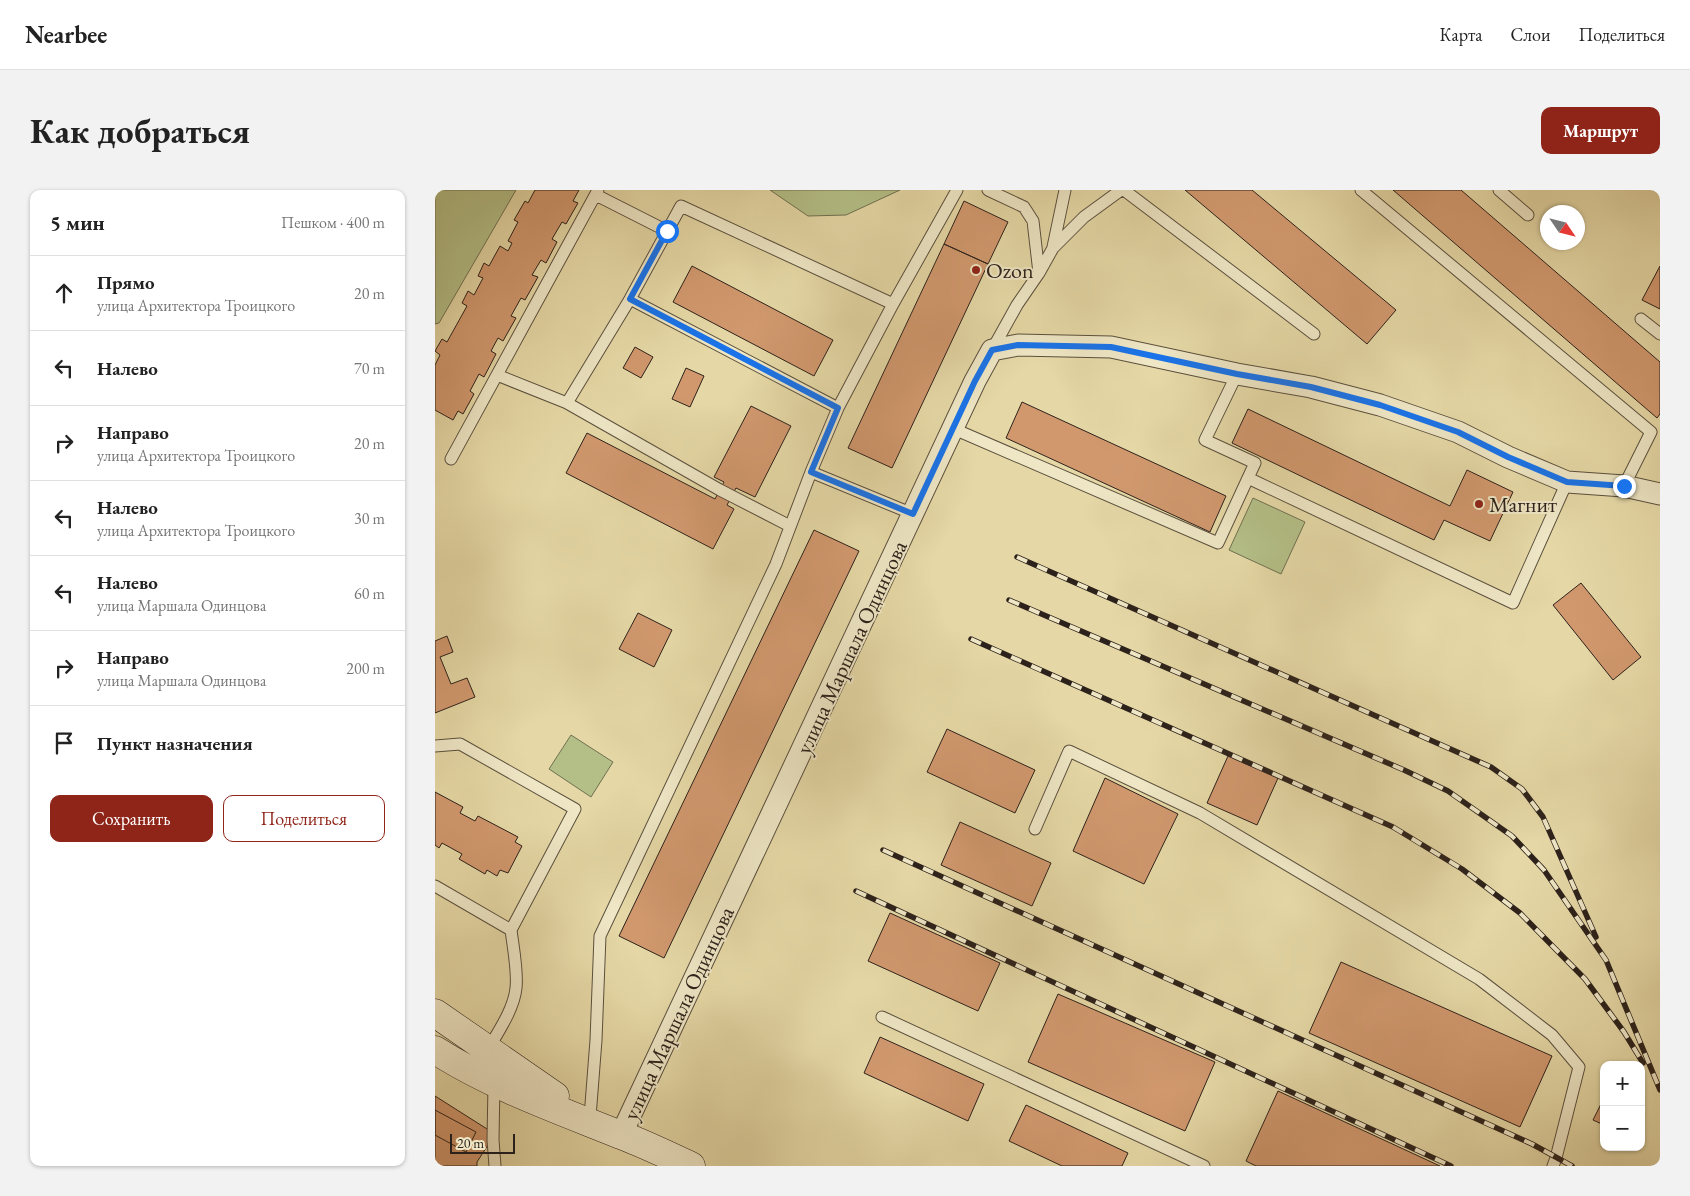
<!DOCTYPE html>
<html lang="ru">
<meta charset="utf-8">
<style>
:root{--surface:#fff;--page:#f2f2f2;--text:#222;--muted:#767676;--line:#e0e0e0;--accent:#8f2418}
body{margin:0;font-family:"EB Garamond",serif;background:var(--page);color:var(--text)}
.controls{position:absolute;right:15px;bottom:15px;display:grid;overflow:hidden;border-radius:10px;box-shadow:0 1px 4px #0004}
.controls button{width:45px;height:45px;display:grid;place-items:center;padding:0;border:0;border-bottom:1px solid var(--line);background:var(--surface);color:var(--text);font:25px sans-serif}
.compass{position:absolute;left:1105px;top:15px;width:45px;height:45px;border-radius:50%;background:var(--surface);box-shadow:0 1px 4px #0004;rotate:125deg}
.scale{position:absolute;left:15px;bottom:12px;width:65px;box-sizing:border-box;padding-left:5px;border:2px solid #2d221b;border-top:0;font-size:14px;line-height:18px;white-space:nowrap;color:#2d221b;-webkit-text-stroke:4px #eee6c5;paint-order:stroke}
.stop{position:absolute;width:15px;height:15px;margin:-11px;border:4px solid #1a73e8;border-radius:50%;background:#fff}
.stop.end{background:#1a73e8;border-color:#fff;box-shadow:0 1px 5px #0008}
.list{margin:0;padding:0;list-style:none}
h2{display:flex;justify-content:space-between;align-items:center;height:65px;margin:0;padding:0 20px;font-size:21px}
h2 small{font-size:16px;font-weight:400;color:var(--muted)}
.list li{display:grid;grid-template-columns:32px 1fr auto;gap:15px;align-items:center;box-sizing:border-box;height:75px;padding:0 20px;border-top:1px solid var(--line)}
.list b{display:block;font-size:19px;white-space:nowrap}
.list p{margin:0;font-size:16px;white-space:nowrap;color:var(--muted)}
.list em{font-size:16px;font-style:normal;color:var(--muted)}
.actions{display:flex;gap:10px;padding:15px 20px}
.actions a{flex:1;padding:11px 0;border:1px solid var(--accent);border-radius:10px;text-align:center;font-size:18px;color:var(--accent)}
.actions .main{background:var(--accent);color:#fff}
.icon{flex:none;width:28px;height:28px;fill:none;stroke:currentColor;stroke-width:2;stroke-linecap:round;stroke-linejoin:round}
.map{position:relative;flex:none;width:1225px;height:976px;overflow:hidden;border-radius:10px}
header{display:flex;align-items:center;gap:30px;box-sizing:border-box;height:70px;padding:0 25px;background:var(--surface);border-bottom:1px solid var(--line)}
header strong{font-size:24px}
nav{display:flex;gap:28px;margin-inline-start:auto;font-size:18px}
.intro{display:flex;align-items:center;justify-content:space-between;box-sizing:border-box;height:120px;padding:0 30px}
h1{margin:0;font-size:35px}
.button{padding:12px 22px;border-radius:10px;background:var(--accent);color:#fff;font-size:18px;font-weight:700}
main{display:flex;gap:30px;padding:0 30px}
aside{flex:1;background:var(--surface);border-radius:10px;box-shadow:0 1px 4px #0004}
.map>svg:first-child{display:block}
.green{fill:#b4bf87;stroke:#707051}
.building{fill:#d1986e;stroke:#2d221b}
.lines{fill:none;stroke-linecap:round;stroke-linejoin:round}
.service-casing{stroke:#5b503e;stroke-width:13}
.minor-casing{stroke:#5b503e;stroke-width:23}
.secondary-casing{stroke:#2d221b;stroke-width:29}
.service{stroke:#eee6c5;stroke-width:11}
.minor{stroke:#eee6c5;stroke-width:21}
.secondary{stroke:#eee6c5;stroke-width:28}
.rail-casing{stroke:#2d221b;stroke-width:5.5}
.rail{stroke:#eee6c5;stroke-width:4;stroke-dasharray:11;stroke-linecap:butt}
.route{stroke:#1a73e8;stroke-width:6}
.poi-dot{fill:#8f2418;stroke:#eee6c5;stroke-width:2}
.labels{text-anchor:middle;stroke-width:4;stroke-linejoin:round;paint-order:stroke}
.poi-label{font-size:22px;fill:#2d221b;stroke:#eee6c5;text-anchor:start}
.street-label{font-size:22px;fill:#2d221b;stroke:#eee6c5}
</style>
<header>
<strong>Nearbee</strong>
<nav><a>Карта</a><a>Слои</a><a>Поделиться</a></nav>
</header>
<div class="intro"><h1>Как добраться</h1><a class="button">Маршрут</a></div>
<main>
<aside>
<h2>5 мин<small>Пешком · 400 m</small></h2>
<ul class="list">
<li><svg class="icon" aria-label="ahead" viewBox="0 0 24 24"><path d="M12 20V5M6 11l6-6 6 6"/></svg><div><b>Прямо</b><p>улица Архитектора Троицкого</p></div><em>20 m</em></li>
<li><svg class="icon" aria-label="left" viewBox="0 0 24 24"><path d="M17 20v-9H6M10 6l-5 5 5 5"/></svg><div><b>Налево</b></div><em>70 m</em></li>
<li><svg class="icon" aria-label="right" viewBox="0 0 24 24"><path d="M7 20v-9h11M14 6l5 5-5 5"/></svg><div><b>Направо</b><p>улица Архитектора Троицкого</p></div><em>20 m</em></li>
<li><svg class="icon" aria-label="left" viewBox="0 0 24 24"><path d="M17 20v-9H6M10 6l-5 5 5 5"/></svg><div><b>Налево</b><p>улица Архитектора Троицкого</p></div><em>30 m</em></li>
<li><svg class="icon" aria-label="left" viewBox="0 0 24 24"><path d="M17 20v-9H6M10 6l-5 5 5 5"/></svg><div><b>Налево</b><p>улица Маршала Одинцова</p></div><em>60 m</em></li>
<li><svg class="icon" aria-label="right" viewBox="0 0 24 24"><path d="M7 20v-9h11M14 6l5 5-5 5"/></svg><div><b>Направо</b><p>улица Маршала Одинцова</p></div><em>200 m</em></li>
<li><svg class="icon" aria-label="arrive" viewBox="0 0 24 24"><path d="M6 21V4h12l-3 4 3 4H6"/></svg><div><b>Пункт назначения</b></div></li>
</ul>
<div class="actions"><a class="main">Сохранить</a><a>Поделиться</a></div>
</aside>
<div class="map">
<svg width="1225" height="976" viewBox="0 0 1225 976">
<rect width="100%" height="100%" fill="#e5d8a6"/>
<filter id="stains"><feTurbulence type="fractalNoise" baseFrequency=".004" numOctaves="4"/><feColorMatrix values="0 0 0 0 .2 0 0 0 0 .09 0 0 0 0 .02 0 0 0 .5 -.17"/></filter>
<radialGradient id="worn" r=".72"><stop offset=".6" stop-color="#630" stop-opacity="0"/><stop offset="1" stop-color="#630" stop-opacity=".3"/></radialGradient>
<path class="green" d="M 0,0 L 81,0 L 4,133 L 0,134 Z
M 335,0 L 465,0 L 411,25 L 373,26 Z
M 818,308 L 870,332 L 846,384 L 794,360 Z
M 136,545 L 178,572 L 156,607 L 114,579 Z"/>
<path class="building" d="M 100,0 L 144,0 L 138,11 L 143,13 L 131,34 L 127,32 L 117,49 L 122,52 L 111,73 L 106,70 L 97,85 L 103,87 L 90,110 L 86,108 L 76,126 L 81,128 L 68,151 L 63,148 L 56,161 L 61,164 L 49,187 L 44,184 L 35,201 L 39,204 L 28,224 L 23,221 L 18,230 L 0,220 L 0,175 L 5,165 L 0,161 L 7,149 L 12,152 L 32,116 L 27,113 L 33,101 L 39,105 L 48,88 L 43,86 L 49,73 L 54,76 L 65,56 L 73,61 L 77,53 L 73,51 L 83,32 L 79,30 L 90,11 L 93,13 Z
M 750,0 L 817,0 L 961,120 L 932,154 Z
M 958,0 L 1026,0 L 1225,172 L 1225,224 L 1222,228 Z
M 529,11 L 573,32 L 553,74 L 509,54 Z
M 509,54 L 553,74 L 457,278 L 413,258 Z
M 257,76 L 398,150 L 379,186 L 238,112 Z
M 1225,76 L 1225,119 L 1207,110 Z
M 200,157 L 218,167 L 206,188 L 188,178 Z
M 251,178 L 269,186 L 255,217 L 237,209 Z
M 587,212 L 791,306 L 775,342 L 571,248 Z
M 316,216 L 356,236 L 320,307 L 301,298 L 292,315 L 299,319 L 278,359 L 131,283 L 152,243 L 280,309 L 289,292 L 279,287 Z
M 813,219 L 1015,316 L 1032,280 L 1078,302 L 1055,351 L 1009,330 L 999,350 L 797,253 Z
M 379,340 L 424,361 L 229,768 L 184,746 Z
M 1146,393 L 1206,467 L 1178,490 L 1118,415 Z
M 203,423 L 237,440 L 219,477 L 184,459 Z
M 12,446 L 18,462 L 5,467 L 16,494 L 32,488 L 40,507 L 0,523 L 0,451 Z
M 512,539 L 600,580 L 580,623 L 492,582 Z
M 793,566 L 843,588 L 822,635 L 772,613 Z
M 670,588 L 743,624 L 709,694 L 638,661 Z
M 0,602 L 28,617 L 25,623 L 40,631 L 43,626 L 83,647 L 80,652 L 87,656 L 73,683 L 65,680 L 62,686 L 52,680 L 50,684 L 24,669 L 27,664 L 7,653 L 4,658 L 0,655 Z
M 525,632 L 616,673 L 597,716 L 506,675 Z
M 455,723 L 565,773 L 543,821 L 433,771 Z
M 906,772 L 1117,866 L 1085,937 L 874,843 Z
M 623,804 L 780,872 L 750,941 L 593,872 Z
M 445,847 L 549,894 L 533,931 L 429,883 Z
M 843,901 L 1005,976 L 821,976 L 811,971 Z
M 0,906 L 60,944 L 42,972 L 42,976 L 0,976 Z
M 1167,912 L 1169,913 L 1169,935 L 1158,930 Z
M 591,915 L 693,963 L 687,976 L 627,976 L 574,951 Z
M 0,920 L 41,942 L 31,962 L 0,945 Z"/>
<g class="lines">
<g class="service-casing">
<path id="service" d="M 553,0 L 589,17 L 598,31 L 604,83
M 689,0 L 879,144
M 926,0 L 1216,242 L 1189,296
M 1064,0 L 1093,25
M 161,5 L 232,41
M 618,57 L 630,0
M 195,109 L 403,218
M 458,114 L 522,0
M 1206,129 L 1225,144
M 557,160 L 582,115 L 604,83 L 618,58 L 649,27 L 686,0
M 802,184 L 770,250 L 820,273 L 813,288
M 62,185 L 132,213 L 285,300 L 355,336
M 132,213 L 195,109 L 246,16 L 458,114 L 403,218 L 376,282 L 478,324
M 519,239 L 783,353 L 813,288 L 1078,413 L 1132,292
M 16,269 L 163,0
M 0,556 L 25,554 L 140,619 L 76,740 L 0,696
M 600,639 L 634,561 L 765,623 L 1044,789 L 1117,845 L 1144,877 L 1121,968 L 1118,976
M 447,827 L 769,976
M 52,861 C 63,842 79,819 81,798 C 83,782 78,756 76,740
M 59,894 L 58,950 L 60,976
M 155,927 L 161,850 L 165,746 L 341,374 L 376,282"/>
</g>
<g class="minor-casing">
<path id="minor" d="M 186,945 L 540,191 L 557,160 L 583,155 L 676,157 L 802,184 L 876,197 L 945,215 L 1023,242 L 1073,267 L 1132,292 L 1189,296 L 1225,304"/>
</g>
<g class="secondary-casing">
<path id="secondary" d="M 0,823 L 120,906
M 0,860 C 56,896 121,919 183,944 C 208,953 232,965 256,976"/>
</g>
<use href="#service" class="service"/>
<use href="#minor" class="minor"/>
<use href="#secondary" class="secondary"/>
<g class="rail-casing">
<path id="rail" d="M 582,367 L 1056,577 L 1087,599 L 1108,627 L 1161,747
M 574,410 L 969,580 L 1013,601 L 1077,646 L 1109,680 L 1171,770 L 1225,900
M 536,449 L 958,637 L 1027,679 L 1085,723 L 1150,789 L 1189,842 L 1208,873
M 448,660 L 1097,954 L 1137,976
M 421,701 L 1016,976"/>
</g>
<use href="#rail" class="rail"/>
</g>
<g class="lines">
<path class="route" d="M 232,41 L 195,109 L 403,218 L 376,282 L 478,324 L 540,191 L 557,160 L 583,155 L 676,157 L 802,184 L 876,197 L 945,215 L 1023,242 L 1073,267 L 1132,292 L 1189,296"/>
</g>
<g class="poi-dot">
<circle cx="541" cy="80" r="5"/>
<circle cx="1044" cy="314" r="5"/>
</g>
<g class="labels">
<g class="poi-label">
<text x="551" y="88">Ozon</text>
<text x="1054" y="322">Магнит</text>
</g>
<g class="street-label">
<text transform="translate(416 457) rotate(-65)" y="8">улица Маршала Одинцова</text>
<text transform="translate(243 823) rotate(-65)" y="8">улица Маршала Одинцова</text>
</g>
</g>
<rect width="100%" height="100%" filter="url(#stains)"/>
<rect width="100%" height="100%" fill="url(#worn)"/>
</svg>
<div class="controls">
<button>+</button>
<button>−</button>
</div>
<svg class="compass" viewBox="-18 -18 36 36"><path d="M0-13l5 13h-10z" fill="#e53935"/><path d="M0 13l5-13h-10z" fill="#767676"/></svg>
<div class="scale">20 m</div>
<div class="stop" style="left:232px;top:41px"></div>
<div class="stop end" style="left:1189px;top:296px"></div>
</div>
</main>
